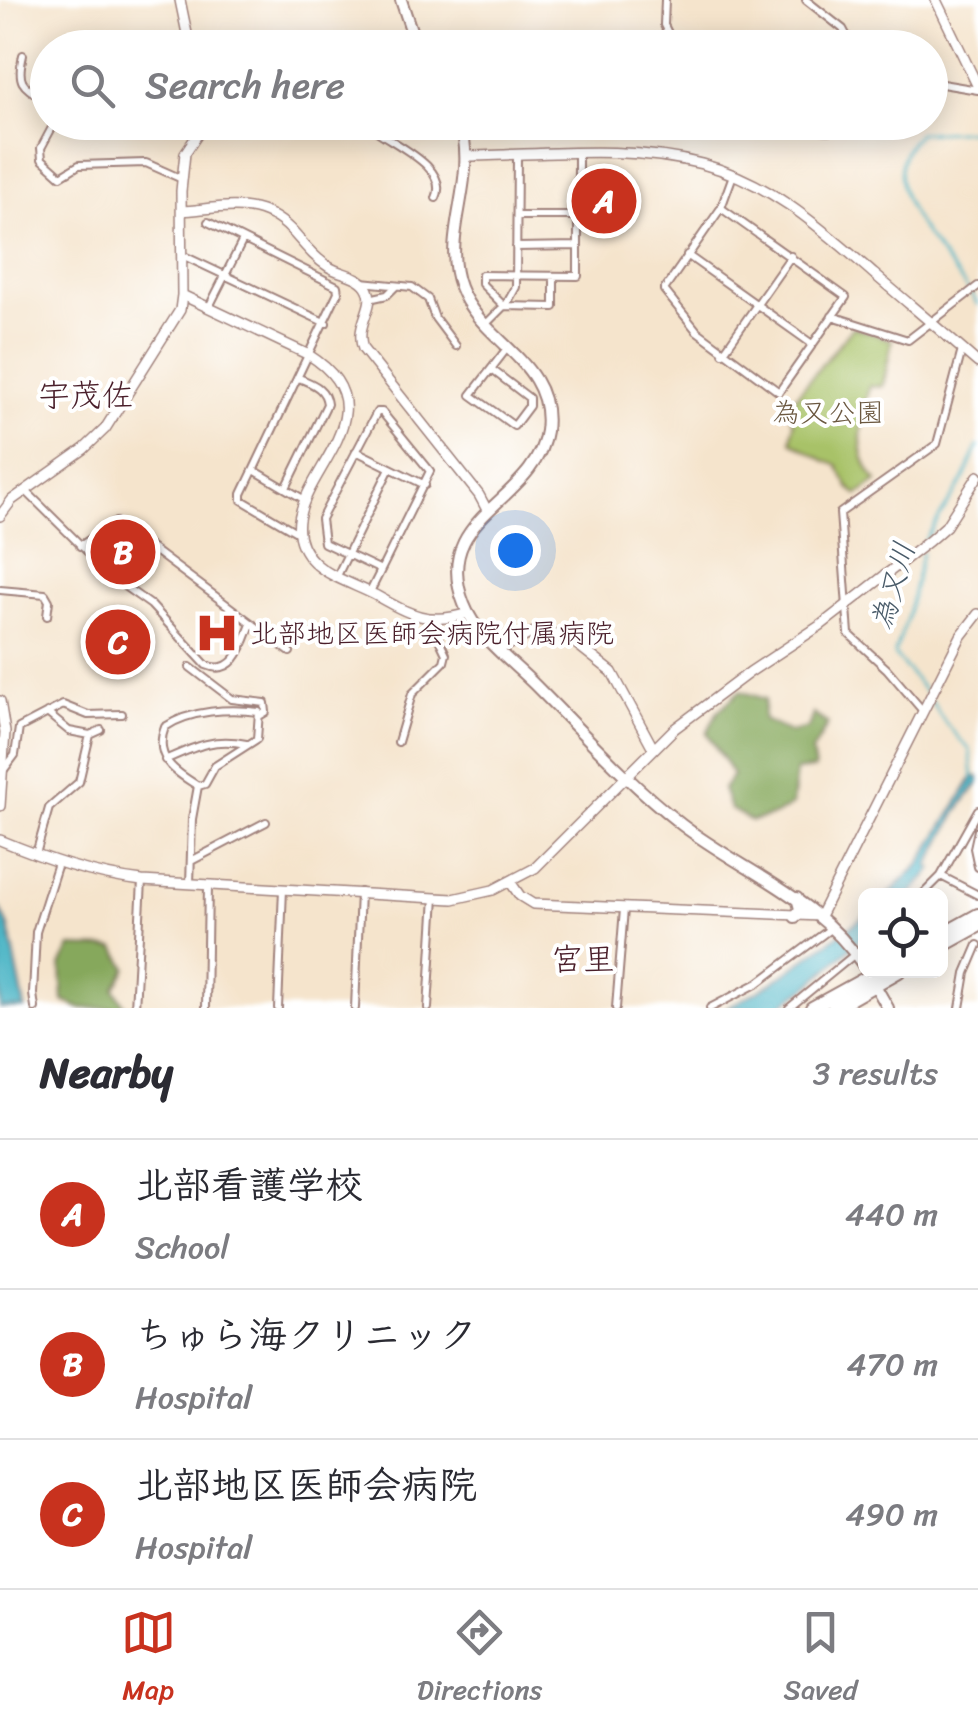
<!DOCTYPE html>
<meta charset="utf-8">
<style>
:root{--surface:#fff;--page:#f2f2f3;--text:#2b2b33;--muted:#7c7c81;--line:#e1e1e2;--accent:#c8321e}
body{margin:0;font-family:Sriracha,"Klee One",sans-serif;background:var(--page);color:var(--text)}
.controls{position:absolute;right:30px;bottom:30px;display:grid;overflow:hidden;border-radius:15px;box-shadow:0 5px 25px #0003}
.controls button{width:90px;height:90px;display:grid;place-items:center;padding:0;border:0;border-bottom:2px solid var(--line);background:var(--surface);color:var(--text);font:50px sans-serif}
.you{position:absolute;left:515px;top:550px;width:35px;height:35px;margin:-25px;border:8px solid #fff;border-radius:50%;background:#1a73e8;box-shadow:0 0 0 15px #1a73e833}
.badge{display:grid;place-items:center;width:65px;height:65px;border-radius:50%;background:var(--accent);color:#fff;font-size:32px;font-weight:700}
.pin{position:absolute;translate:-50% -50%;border:5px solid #fff;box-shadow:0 2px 10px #0006}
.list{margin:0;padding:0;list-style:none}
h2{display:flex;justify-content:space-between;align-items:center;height:130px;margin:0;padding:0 40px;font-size:42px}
h2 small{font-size:32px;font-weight:400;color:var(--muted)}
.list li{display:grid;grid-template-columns:65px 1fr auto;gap:30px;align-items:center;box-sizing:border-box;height:150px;padding:0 40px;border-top:2px solid var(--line)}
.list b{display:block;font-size:38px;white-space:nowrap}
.list p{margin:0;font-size:32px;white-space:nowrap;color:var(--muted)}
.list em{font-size:32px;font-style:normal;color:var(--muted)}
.icon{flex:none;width:55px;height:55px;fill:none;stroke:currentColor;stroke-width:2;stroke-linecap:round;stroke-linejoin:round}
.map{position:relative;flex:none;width:978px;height:1008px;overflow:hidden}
.search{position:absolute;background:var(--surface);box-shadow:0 5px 25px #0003;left:30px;right:30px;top:30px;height:110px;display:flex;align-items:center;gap:25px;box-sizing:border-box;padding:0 35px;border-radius:55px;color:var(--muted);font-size:38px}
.sheet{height:580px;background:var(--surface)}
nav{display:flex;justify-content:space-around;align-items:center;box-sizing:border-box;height:140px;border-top:2px solid var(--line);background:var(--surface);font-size:28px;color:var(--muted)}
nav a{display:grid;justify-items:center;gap:5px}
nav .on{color:var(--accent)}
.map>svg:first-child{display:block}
.green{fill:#a8c268;stroke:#79704a;stroke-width:2.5}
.forest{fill:#86a85c;stroke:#686444;stroke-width:2.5}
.water{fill:#48b4c5;stroke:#496a78;stroke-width:2.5}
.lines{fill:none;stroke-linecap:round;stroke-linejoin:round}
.stream{stroke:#48b4c5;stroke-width:2.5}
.street-casing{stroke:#a0827c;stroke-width:10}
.secondary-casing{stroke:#a0827c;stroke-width:12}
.primary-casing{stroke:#a0827c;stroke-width:14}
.highway-casing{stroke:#a0827c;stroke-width:16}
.street{stroke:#fff;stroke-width:6}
.secondary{stroke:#fff;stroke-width:9}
.primary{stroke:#fff;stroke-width:10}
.highway{stroke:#fff;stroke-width:12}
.labels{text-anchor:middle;stroke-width:8;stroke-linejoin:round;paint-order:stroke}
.park-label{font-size:28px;fill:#6b5840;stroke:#fff}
.poi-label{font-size:28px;fill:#4a1f2b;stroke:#fff;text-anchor:start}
.water-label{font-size:30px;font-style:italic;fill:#495b69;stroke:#fff}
.quarter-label{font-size:32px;fill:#4a1f2b;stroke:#fff}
</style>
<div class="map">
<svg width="978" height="1008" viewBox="0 0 978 1008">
<rect width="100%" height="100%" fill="#fff"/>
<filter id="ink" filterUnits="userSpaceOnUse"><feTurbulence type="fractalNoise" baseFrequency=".01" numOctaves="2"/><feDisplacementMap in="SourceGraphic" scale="20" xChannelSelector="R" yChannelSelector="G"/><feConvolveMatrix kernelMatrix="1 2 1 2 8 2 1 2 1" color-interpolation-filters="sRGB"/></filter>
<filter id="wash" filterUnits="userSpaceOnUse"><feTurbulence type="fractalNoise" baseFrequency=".0048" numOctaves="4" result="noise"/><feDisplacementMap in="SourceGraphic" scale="40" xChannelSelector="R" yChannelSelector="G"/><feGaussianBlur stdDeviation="2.25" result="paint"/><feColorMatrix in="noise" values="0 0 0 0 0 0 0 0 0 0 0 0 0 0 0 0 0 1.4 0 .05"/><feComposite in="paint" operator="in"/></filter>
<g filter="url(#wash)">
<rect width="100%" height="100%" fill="#f5e4cc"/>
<path class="green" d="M 853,327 L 892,340 L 883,386 L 869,386 C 862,421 852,453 877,481 L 858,495 L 849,488 L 837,465 L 825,461 L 791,441 L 794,422 L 787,407 Z"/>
<path class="forest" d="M 740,691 L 765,699 L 763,720 L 790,732 L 808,728 L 813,714 L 828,724 L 812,752 L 815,769 L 796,771 L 792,805 L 776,815 L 751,821 L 730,809 L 723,789 L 733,775 L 707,733 L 718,711 Z
M 71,947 L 115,948 L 127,968 L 114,989 L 126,1008 L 80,1008 L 63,1001 L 61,965 Z"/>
<path class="water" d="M 973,777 L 978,777 L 978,783 L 958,810 L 929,866 L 933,869 L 910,895 L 888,895 L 919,865 Z
M 0,907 L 9,927 L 25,1008 L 0,1008 Z
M 865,916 L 865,935 L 809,986 L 777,1008 L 726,1008 L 770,984 Z"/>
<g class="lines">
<path class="stream" d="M 978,130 L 919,133 C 862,186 951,258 978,305
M 925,540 L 964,479 L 978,446
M 922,553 L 906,622 L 894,654 L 927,694
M 931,701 L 946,724 L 970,750 L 973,779"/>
</g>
</g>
<g filter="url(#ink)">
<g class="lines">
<g class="street-casing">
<path id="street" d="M 665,0 L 664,25 L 670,37 L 699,48
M 806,0 L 843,29 L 853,48
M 23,55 C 16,85 23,86 48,101
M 930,82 L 978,90
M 55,122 L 41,148 L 42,159 L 61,176 L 79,165 L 146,163 L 182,179
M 365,122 C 386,142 451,165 436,198
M 806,122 C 819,134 833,132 847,126 L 847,122
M 721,208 L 846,297 L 779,392 L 697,331 L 664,290 L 721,208 L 733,175
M 517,216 L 578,216
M 208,222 L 337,286 L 338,292 L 242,494 L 242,500 L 298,533
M 516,247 L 578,246
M 182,255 L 326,323
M 687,255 L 812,344
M 554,276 L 554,307 L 504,306 L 482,284 L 482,275 L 578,276 L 578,153
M 362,282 L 412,287 L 428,299 L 435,318 L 456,346
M 369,299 L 387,295 L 395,287
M 506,305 L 516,287 L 517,154
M 209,307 L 243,240
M 832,316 L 908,340 L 978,286
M 485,325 L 504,306
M 723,353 L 791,256
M 491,369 L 529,398 L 529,406 L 514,426 L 471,395 L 508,347
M 377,412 L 382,412 L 430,471 L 381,570 L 324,543 L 321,519 Z
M 356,451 L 425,485
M 254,470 L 305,500
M 286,488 L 327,404 C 325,387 312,384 299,378
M 26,491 L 117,581 L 151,605 L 206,665 C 234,677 243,645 251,624
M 80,546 L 116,522 L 290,652
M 337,576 L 390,468
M 0,590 L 45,594 L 49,601 L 47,616
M 370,592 L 381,570
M 190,667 L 232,699 L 265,703 L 266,712 L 261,715
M 923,711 L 887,669 L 849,634 L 840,513 L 937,444 L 962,350
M 47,713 L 69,731 L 90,735
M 398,742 L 412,694 L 444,662 L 446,654 L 433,627 L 434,621
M 165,760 C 194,747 214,737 246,744
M 3,771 L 15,755 L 19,728 L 63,705 L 88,715 L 122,714
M 978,830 L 974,848 L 978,867
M 36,854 L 49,808 L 79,782 L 90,735 L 101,730
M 193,860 L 266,822
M 941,876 L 978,895
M 190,884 L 192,819 L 198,786 L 205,784 L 215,766 L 257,739 L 259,712 C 230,708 190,710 165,727 C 153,758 175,772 198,786
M 921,896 L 941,876 L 978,810
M 35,1008 L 33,994 L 36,932 L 58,863
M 135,1008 L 142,881
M 206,1008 L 208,885
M 278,1008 L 283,889
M 355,1008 L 360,892
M 428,1008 L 435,897
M 616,1008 L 624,909
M 710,1008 L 758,983 L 830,929
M 789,1008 L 866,945
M 960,1008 L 966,973 L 978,945"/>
</g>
<g class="secondary-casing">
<path id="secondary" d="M 180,0 L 190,48
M 936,0 L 978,87
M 467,156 C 545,155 626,144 702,164 C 771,182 822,229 874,274 C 909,304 944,333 978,363
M 182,211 C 223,208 259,197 291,230 C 303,243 314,258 329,267 C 342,275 362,275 368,290 C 376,307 354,325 363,349 L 479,495 L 487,510
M 182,295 L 309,355 C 415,422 249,497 314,562 C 329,577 356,585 375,595 C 409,614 429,626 468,613
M 0,516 L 12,500 L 84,449 L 105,429 L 180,310 L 182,295 L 181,191 L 185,153 L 206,122
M 499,649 L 534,632 L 557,634 L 574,642 L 612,672 L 653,748
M 0,701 L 5,732 L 0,806
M 0,840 C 46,859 92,875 142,881 L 453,899 L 493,890 L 535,868 L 674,729 L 750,672 L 821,625 L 929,541 L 946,526 L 978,476
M 511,883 L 520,896 L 533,904 L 820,916 L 961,636 L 978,614"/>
</g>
<g class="primary-casing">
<path id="primary" d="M 401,0 L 417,48
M 460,122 C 479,181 440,235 460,287 C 481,343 555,361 546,431 C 536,503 429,515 464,604 C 476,636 510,660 534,684 C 582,732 628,783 682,825 C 747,874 818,897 866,969
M 795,917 L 800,909 L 797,898
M 872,980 L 888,1008"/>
</g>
<g class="highway-casing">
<path id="highway" d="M 940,936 L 978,915
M 940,947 L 978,926
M 812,1008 L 879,971
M 834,1008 L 899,971"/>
</g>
<use href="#street" class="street"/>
<use href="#secondary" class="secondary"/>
<use href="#primary" class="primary"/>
<use href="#highway" class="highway"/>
</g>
</g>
<defs>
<g id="hospital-bare" transform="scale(3.45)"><path d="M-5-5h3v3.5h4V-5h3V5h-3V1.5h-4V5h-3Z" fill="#c8321e" stroke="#fff" stroke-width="2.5" paint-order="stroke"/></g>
</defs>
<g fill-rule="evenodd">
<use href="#hospital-bare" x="217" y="633"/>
</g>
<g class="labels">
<g class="park-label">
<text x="828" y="422">為又公園</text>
</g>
<g class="poi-label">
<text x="250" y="643">北部地区医師会病院付属病院</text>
</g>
<g class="water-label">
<text transform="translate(893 586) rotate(-74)" y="10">為又川</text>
</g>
<g class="quarter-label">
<text x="86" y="406">宇茂佐</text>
<text x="583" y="970">宮里</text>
</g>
</g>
</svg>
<div class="controls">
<button><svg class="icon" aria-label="locate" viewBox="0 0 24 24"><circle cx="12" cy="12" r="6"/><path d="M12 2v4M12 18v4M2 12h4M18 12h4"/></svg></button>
</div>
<div class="you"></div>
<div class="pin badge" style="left:604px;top:201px">A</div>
<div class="pin badge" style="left:123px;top:552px">B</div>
<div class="pin badge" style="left:118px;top:642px">C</div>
<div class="search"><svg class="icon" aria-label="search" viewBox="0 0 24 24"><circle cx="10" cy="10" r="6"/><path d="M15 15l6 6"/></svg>Search here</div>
</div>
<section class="sheet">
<h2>Nearby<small>3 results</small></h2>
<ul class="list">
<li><span class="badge">A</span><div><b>北部看護学校</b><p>School</p></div><em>440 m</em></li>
<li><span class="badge">B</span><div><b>ちゅら海クリニック</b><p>Hospital</p></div><em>470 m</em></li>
<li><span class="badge">C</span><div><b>北部地区医師会病院</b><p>Hospital</p></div><em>490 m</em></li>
</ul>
</section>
<nav>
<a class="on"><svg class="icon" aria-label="map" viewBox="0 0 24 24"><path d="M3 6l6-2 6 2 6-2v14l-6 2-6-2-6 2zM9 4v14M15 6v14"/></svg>Map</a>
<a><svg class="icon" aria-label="directions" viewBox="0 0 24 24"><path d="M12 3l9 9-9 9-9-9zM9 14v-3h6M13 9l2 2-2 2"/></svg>Directions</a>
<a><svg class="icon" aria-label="saved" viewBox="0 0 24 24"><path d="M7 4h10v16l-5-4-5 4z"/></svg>Saved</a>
</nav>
